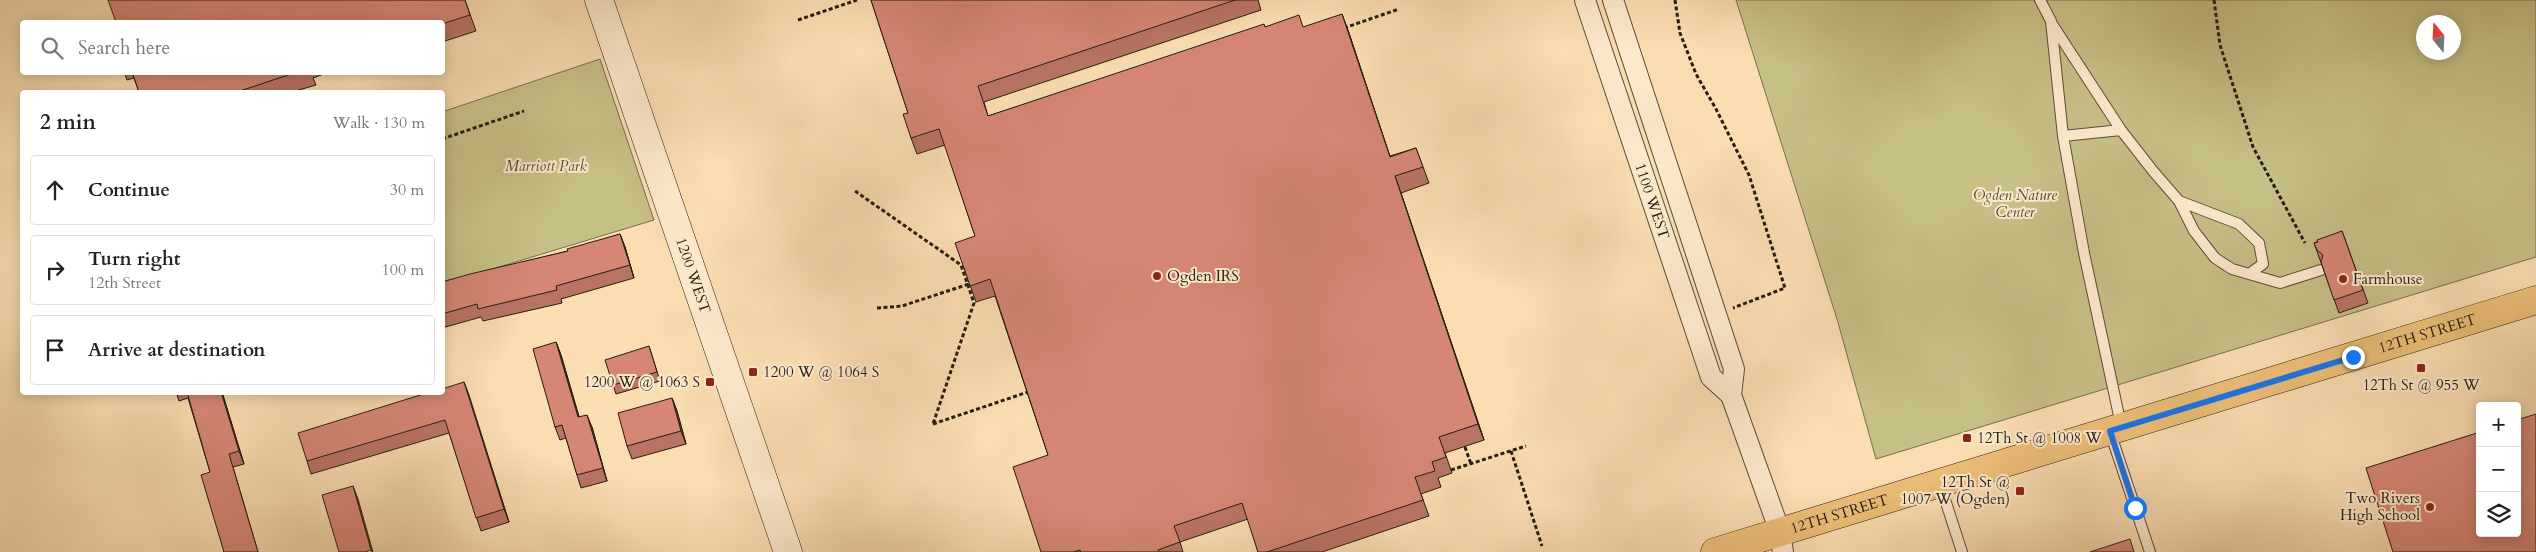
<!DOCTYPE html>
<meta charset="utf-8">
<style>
:root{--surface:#fff;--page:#f6f6f6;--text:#222;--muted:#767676;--line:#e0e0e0}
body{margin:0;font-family:Cardo,serif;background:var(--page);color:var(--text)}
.controls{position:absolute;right:15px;bottom:15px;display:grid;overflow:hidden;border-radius:5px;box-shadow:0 2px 12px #0003}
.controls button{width:45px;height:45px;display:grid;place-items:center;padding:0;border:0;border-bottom:1px solid var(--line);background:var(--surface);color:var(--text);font:25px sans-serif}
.compass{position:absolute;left:2416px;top:15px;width:45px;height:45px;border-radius:50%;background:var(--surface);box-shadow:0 2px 12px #0003;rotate:342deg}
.stop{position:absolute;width:15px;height:15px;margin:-11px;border:4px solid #1a73e8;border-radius:50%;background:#fff}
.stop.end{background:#1a73e8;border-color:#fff;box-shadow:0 1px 5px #0008}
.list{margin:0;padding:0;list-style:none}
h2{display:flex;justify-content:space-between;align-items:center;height:65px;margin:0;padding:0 20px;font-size:21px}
h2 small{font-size:16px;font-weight:400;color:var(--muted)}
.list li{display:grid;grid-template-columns:32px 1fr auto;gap:15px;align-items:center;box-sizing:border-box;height:70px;margin:0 10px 10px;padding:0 10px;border:1px solid var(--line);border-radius:5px}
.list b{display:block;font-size:19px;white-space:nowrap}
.list p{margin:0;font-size:16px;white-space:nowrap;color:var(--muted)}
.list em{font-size:16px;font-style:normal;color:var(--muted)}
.icon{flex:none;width:28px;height:28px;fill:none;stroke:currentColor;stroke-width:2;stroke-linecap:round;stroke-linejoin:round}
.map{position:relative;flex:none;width:2536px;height:552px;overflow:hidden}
.search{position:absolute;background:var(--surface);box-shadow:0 2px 12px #0003;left:20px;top:20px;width:425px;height:55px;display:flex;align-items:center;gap:12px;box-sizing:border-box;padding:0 18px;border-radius:5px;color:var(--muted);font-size:19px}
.panel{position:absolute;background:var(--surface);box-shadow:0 2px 12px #0003;left:20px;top:90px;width:425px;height:305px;border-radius:5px}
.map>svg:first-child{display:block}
.green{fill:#c6bf86;stroke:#766e4d;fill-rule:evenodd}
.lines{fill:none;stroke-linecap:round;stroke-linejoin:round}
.lane-casing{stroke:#5a4c3b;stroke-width:12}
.street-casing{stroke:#5a4c3b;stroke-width:22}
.secondary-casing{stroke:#251c14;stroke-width:29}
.primary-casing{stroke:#251c14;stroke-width:29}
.path{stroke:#251c14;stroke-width:3;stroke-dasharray:4 2.5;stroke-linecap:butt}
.lane{stroke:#fce9cc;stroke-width:10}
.street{stroke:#fce9cc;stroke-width:20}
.secondary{stroke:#fce9cc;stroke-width:28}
.primary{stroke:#edbe78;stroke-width:28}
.wall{fill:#b87365;stroke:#251c14}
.shaded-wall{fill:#965e52;stroke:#251c14}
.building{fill:#d68675;stroke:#251c14}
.route{stroke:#1a73e8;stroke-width:6}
.poi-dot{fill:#8f2418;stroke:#fce9cc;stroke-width:2}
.labels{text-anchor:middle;stroke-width:4;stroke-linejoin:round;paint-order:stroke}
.park-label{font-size:15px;font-style:italic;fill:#554d36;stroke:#fce9cc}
.street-label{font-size:15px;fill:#251c14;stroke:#fce9cc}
.poi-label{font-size:15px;fill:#251c14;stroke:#fce9cc;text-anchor:start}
</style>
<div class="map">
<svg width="2536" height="552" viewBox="0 0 2536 552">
<rect width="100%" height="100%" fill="#faddb1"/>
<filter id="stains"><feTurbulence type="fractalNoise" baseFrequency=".004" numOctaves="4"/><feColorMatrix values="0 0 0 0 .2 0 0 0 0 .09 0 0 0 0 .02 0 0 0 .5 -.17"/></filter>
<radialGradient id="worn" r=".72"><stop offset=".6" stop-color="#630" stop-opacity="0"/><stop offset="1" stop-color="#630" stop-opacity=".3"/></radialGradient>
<path class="green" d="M 1736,0 L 2536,0 L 2536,257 L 1876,459 L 1837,319 ZM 2424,22 L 2454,22 L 2454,52 L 2424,52 Z
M 600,59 L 654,220 L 443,284 L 442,112 Z"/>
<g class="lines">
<g class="lane-casing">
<path id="lane" d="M 2040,0 L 2051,21 L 2063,136 L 2084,253 L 2121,425
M 2052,24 L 2121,130 L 2153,171 L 2179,201 L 2239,224 L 2259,243 L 2263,264 L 2249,274
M 2063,136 L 2121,130
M 2179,201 L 2194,231 L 2215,258 L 2232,269 L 2280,283 L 2321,270
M 2110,432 L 2150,552
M 1940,484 L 1962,552"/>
</g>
<g class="street-casing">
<g id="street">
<path id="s1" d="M 1585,0 L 1711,377 L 1731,395"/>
<path d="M 1613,0 L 1734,369 L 1731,395 L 1780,532 L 1783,552"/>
</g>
</g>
<g class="secondary-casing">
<g id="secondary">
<path id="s2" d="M 599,0 L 788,552"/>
</g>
</g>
<g class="primary-casing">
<g id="primary">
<path id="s3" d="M 1715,552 L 2536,300"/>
</g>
</g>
<path class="path" d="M 1675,0 L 1680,33 L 1696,74 L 1716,109 L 1749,175 L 1785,288 L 1733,308
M 2214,0 L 2220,45 L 2253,147 L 2305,243
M 798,20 L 857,0
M 1344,28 L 1399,9
M 442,139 L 524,111
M 855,191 L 961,265 L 974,303 L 933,424
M 877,308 L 902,306 L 969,284
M 933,424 L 1028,392
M 1465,447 L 1471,464
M 1511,451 L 1542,546
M 1451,470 L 1526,446"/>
<use href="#lane" class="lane"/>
<use href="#street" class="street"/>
<use href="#secondary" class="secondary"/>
<use href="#primary" class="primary"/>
</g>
<path class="wall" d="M 465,0 L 476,31 L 442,42 L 442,22 Z
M 871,0 L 1258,0 L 1261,10 L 984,102 L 988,116 L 1265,27 L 1303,27 L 1348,30 L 1390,156 L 1416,148 L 1429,183 L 1401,193 L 1484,440 L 1445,453 L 1452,473 L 1438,478 L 1441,487 L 1421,494 L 1429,516 L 1322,552 L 1258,552 L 1248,519 L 1180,542 L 1183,552 L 1041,552 L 1048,455 L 995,296 L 976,302 L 964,268 L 975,236 L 945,145 L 917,154 L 911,138 L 908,113 Z
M 124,72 L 329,72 L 313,78 L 316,85 L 292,92 L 139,92 L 134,78 L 127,80 Z
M 2342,231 L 2368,303 L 2339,313 L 2314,243 Z
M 620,234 L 625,247 L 634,278 L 561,299 L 562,303 L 483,321 L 481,317 L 442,328 L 442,282 L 568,251 Z
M 556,342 L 561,355 L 579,417 L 592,427 L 607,481 L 581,488 L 577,475 L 566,438 L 560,440 L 555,427 Z
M 649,346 L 660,381 L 616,394 L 613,385 Z
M 464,382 L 509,522 L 481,531 L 449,433 L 311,474 L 307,461 Z
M 176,392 L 222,392 L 244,464 L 233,467 L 258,552 L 224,552 L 210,472 L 188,398 L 179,401 Z
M 672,398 L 677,411 L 686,444 L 632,459 L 627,446 Z"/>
<path class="shaded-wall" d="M 1342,14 L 1348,30 L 1395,173 L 1390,157 Z
M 1395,176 L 1401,193 L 1484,440 L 1478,424 Z
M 620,234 L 625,247 L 634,278 L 630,265 Z
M 556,342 L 561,355 L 583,430 L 578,417 Z
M 464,382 L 469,395 L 509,522 L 504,509 Z
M 221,392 L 222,392 L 244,464 L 239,451 Z
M 672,398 L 677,411 L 686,444 L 681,431 Z
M 587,415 L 592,427 L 607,481 L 603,468 Z
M 353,486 L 358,499 L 373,552 L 372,552 Z"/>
<path class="building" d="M 108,0 L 465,0 L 470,15 L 442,24 L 442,22 L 116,22 Z
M 871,0 L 1235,0 L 978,86 L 988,116 L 1264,24 L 1265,27 L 1299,15 L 1303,27 L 1342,14 L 1390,157 L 1416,148 L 1423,167 L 1395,176 L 1478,424 L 1439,437 L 1446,457 L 1432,462 L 1435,471 L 1415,477 L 1423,500 L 1267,552 L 1258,552 L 1242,503 L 1174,526 L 1180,542 L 1158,550 L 1159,552 L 1081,552 L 1080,550 L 1073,552 L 1041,552 L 1013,467 L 1048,455 L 990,279 L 970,286 L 964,268 L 955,243 L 975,236 L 939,129 L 911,138 L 903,114 L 908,113 Z
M 132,72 L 297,72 L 237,92 L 139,92 Z
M 2342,231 L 2363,290 L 2334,300 L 2321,262 L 2323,255 L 2317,250 L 2314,243 L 2318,242 L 2317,240 Z
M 620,234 L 630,265 L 556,286 L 557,290 L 478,309 L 477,304 L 442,314 L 442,282 L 470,274 L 568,251 L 567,249 Z
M 556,342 L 578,417 L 587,415 L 603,468 L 577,475 L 562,425 L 555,427 L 533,349 Z
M 649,346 L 657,372 L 613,385 L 605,360 Z
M 464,382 L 504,509 L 476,518 L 445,420 L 307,461 L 298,433 L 430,392 L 442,392 L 442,389 Z
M 187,392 L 221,392 L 239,451 L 229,454 L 258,552 L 224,552 L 201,475 L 210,472 Z
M 672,398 L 681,431 L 627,446 L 618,413 Z
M 2536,414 L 2536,552 L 2393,552 L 2366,468 L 2480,432 L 2480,533 L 2517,533 L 2517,420 Z
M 353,486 L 371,550 L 365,552 L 339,552 L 322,495 Z
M 2130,539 L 2134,552 L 2090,552 Z"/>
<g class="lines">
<path class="route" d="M 2135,508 L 2110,431 L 2353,357"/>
</g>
<g class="poi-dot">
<circle cx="1157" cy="276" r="5"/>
<circle cx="2343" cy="279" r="5"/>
<rect x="2416" y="363" width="10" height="10" rx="2.5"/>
<rect x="748" y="367" width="10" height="10" rx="2.5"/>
<rect x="705" y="377" width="10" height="10" rx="2.5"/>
<rect x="1962" y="433" width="10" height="10" rx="2.5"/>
<rect x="2015" y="486" width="10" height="10" rx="2.5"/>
<circle cx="2430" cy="507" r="5"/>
</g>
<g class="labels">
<g class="park-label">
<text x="546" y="171">Marriott Park</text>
<text x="2015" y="200">Ogden Nature<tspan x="2015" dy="17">Center</tspan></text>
</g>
<g class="street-label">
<text dy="5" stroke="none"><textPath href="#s1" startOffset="212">1100 WEST</textPath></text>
<text dy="5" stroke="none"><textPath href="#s2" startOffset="291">1200 WEST</textPath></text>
<text dy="5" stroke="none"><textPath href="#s3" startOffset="745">12TH STREET</textPath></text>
<text dy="5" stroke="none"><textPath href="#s3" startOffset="130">12TH STREET</textPath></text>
</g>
<g class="poi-label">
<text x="1167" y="281">Ogden IRS</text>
<text x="2353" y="284">Farmhouse</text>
<text x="763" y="377">1200 W @ 1064 S</text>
<text x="700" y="387" text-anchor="end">1200 W @ 1063 S</text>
<text x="2421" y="390" text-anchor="middle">12Th St @ 955 W</text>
<text x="1977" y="443">12Th St @ 1008 W</text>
<text x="2010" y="487" text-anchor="end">12Th St @<tspan x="2010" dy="17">1007 W (Ogden)</tspan></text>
<text x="2420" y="503" text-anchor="end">Two Rivers<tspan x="2420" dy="17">High School</tspan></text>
</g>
</g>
<rect width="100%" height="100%" filter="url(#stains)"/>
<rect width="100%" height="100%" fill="url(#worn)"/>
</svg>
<div class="controls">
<button>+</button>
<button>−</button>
<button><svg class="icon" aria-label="layers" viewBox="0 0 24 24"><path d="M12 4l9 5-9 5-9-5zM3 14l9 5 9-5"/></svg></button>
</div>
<svg class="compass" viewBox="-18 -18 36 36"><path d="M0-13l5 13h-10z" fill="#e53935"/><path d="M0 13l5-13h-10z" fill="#767676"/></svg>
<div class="stop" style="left:2135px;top:508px"></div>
<div class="stop end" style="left:2353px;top:357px"></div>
<div class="search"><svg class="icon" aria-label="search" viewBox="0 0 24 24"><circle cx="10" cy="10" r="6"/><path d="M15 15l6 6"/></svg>Search here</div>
<section class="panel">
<h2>2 min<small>Walk · 130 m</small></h2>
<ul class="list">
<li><svg class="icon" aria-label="ahead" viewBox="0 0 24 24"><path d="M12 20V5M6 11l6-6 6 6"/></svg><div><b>Continue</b></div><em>30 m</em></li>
<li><svg class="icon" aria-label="right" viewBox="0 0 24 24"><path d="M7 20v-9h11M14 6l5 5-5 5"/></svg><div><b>Turn right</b><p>12th Street</p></div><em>100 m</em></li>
<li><svg class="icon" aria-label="arrive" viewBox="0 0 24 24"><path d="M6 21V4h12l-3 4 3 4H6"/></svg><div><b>Arrive at destination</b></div></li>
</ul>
</section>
</div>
